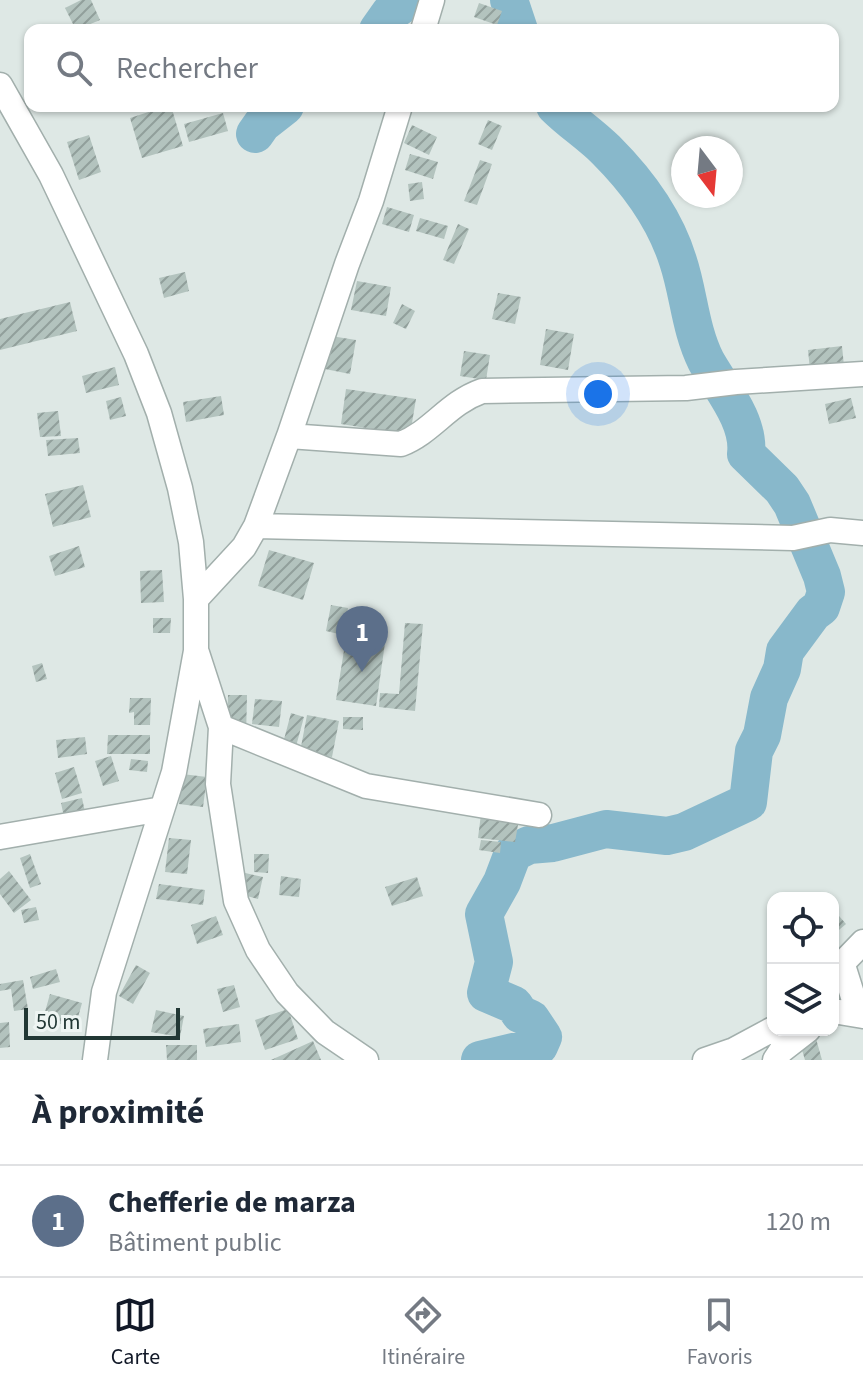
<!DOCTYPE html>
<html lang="fr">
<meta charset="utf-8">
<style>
:root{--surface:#fff;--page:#f6f6f7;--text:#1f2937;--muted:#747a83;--line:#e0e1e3;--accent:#111827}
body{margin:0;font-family:"Source Sans 3",sans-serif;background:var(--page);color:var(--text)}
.controls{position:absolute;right:24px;bottom:24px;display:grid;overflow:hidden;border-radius:16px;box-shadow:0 2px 6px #0004}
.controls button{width:72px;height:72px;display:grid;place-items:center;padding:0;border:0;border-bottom:2px solid var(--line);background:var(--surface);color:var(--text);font:40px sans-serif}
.compass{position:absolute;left:671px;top:136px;width:72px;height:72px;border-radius:50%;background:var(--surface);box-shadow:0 2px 6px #0004;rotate:164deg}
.scale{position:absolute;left:24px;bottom:20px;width:156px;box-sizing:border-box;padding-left:8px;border:4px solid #213734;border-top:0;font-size:22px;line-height:28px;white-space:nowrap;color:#213734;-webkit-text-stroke:6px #eef5f3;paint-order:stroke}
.you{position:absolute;left:598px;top:394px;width:28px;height:28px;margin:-20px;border:6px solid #fff;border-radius:50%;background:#1a73e8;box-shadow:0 0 0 12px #1a73e833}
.badge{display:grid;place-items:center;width:52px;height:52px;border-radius:50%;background:var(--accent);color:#fff;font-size:26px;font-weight:700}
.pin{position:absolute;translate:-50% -66px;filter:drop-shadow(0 2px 4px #0008)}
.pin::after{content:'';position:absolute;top:42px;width:28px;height:24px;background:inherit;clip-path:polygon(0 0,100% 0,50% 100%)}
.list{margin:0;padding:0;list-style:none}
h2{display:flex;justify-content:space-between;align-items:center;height:104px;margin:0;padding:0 32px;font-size:34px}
h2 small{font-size:26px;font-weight:400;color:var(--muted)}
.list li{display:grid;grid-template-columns:52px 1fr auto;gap:24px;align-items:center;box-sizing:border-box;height:112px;padding:0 32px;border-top:2px solid var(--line)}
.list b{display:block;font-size:30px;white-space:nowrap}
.list p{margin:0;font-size:26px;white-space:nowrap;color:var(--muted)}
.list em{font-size:26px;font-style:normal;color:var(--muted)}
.icon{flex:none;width:44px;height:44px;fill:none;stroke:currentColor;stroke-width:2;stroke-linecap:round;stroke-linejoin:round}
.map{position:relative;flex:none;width:863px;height:1060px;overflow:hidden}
.search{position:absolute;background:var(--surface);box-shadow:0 2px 6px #0004;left:24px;right:24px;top:24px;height:88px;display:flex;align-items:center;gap:20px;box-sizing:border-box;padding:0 28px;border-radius:16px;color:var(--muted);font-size:30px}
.sheet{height:216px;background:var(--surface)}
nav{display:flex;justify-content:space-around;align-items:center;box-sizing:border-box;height:112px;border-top:2px solid var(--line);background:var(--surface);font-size:22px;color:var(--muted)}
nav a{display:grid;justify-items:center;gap:4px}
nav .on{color:var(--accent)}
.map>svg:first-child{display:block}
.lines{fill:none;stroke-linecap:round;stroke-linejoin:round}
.river{stroke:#88b8cb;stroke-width:38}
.building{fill:url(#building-hatch)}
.minor-casing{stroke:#a2afac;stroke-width:27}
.minor{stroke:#fff;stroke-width:24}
</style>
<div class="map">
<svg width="863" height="1060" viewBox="0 0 863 1060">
<defs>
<pattern id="building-hatch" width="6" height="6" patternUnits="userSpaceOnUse" patternTransform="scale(2)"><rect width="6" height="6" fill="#b3c3be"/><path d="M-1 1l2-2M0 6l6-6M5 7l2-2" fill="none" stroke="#919f9b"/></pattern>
</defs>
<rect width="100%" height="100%" fill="#dee8e5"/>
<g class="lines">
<path class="river" d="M 509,0 L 519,30
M 378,30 L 390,13 L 409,0
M 255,134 L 262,124 L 285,106
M 480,1060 L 539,1046 L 543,1037 L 531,1019 L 520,1014 L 514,1005 L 486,993 L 494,962 L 484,914 L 502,882 L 513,853 L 529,845 L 553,843 L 606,829 L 667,836 L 684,832 L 748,802 L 754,751 L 762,735 L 769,698 L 782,669 L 785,651 L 813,613 L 821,607 L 826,592 L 822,576 L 792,504 L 782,489 L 746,454 C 750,421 721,388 706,361 C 690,329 689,294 678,261 C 665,219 637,181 606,150 C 590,134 571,122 555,106"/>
</g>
<path class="building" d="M 81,0 L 91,0 L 100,20 L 76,30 L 65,8 Z
M 479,3 L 502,11 L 497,25 L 474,17 Z
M 167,106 L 171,106 L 183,146 L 142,158 L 130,118 Z
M 223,113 L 228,131 L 189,142 L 184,124 Z
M 488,120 L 502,126 L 492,150 L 478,144 Z
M 412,125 L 437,137 L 429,155 L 404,143 Z
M 89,135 L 101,172 L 79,180 L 67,142 Z
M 410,154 L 438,162 L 433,179 L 405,170 Z
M 480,160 L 492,164 L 477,205 L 464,201 Z
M 422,182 L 424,199 L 410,201 L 408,184 Z
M 387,207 L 414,215 L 409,232 L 382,224 Z
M 420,218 L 448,226 L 444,239 L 416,231 Z
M 458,224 L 469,229 L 454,264 L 443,260 Z
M 185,272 L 189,291 L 164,298 L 159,278 Z
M 357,281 L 391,287 L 386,316 L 351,310 Z
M 498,293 L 521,297 L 515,324 L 492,319 Z
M 70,302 L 77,331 L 0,350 L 0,319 Z
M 402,304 L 415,311 L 406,329 L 393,323 Z
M 546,329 L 574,334 L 568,370 L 540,365 Z
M 331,336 L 356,340 L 350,374 L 325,369 Z
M 842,346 L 844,366 L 810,370 L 808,350 Z
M 464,351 L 490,355 L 486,380 L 460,376 Z
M 115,367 L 119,385 L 86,393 L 82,376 Z
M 346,389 L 416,399 L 410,435 L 341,424 Z
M 221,396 L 224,415 L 186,422 L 183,402 Z
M 121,397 L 126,416 L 110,420 L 106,401 Z
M 851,398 L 856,418 L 829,424 L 825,404 Z
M 58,411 L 61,436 L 40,437 L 37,413 Z
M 78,438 L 80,453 L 48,456 L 46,440 Z
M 83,485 L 91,517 L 53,527 L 45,494 Z
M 79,546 L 85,567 L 55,576 L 49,556 Z
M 269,550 L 314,563 L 303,600 L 258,586 Z
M 162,570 L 164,602 L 141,603 L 140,571 Z
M 331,605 L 348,608 L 343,635 L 326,631 Z
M 153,618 L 171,618 L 170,633 L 153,633 Z
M 405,623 L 423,624 L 415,711 L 379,707 L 380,693 L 399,694 Z
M 346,638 L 385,643 L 376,706 L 336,700 Z
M 42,663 L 47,679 L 36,682 L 32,666 Z
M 228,695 L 247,695 L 246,739 L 227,739 Z
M 130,698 L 151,698 L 150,725 L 134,725 L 134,712 L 129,713 Z
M 255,699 L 282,701 L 279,727 L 252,724 Z
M 291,713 L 304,717 L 295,750 L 282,747 Z
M 307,715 L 339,721 L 332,757 L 300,752 Z
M 343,717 L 363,717 L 363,730 L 343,729 Z
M 108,735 L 150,735 L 150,754 L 107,754 Z
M 85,737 L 87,754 L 58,758 L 56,740 Z
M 111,756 L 119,781 L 103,786 L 95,761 Z
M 131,759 L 148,761 L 147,772 L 129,770 Z
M 74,767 L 82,793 L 62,799 L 55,773 Z
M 182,774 L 207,777 L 203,807 L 179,804 Z
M 82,798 L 85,812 L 64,817 L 61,803 Z
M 481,814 L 519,819 L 515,842 L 478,838 Z
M 169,838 L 191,840 L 187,874 L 165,872 Z
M 481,840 L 501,842 L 500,853 L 479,850 Z
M 30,854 L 41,884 L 30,888 L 20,858 Z
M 254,854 L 269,854 L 268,873 L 254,872 Z
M 9,871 L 31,900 L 14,913 L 0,894 L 0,879 Z
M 241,872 L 263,877 L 258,899 L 236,893 Z
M 281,876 L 301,879 L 299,897 L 279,895 Z
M 417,877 L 423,896 L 392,906 L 385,887 Z
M 159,884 L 205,890 L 203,905 L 156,899 Z
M 36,907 L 39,920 L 24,923 L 21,910 Z
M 833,909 L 846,924 L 833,935 Z
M 216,916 L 223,935 L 197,944 L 191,925 Z
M 136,965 L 150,973 L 133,1004 L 119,996 Z
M 56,969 L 60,982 L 33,989 L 30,977 Z
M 23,980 L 28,1009 L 14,1011 L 11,989 L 0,991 L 0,984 Z
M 234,985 L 240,1007 L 223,1012 L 217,989 Z
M 50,994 L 82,1003 L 75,1028 L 43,1019 Z
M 288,1009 L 298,1039 L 265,1050 L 255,1020 Z
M 156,1010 L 184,1016 L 180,1037 L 151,1032 Z
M 9,1022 L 10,1047 L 0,1048 L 0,1023 Z
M 239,1024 L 241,1042 L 206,1047 L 203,1029 Z
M 815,1035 L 822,1060 L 805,1060 L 799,1040 Z
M 313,1041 L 321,1060 L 271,1060 Z
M 166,1045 L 197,1045 L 197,1060 L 167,1060 Z"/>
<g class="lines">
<g class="minor-casing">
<path id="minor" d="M 423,30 L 432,0
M 0,85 L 51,175 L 136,354 L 159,413 L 180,488 L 191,542 L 196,599 L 196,651 L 174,772 L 104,992 L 95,1060
M 289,436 L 347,264 L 371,201 L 400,106
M 256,526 L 793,538 L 830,530 L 863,533
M 196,599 L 244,547 L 256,526 L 289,436 L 401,444 C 432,432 448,403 482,391 L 686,388 L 736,382 L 863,374
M 197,653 L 221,727 L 218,784 L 236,901 L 258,950 L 287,993 L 325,1032 L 366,1060
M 221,727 L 366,786 L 539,815
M 0,837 L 162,809
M 842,962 L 853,997 L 863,1015
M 833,973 L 863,942
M 833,1011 L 863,1016
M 705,1060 L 734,1050 L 773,1029
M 775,1060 L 781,1051 L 808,1030"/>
</g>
<use href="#minor" class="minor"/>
</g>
</svg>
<div class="controls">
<button><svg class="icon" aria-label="locate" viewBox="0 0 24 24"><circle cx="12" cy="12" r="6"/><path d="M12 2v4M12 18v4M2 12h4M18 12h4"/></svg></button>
<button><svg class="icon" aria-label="layers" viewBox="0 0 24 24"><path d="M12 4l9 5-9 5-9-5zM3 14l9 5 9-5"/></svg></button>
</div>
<svg class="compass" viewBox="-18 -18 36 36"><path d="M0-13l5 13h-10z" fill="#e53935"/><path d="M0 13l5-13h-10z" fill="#747a83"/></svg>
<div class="scale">50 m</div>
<div class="you"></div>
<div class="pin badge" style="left:362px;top:672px;background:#5c6f8a">1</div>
<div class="search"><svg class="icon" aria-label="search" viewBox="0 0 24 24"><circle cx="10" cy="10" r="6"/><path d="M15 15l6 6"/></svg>Rechercher</div>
</div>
<section class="sheet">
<h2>À proximité<small></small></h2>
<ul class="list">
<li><span class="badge" style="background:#5c6f8a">1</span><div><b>Chefferie de marza</b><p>Bâtiment public</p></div><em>120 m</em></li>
</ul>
</section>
<nav>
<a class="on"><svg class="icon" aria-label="map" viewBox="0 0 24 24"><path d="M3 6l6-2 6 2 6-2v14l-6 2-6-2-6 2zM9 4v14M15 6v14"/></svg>Carte</a>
<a><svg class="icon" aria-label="directions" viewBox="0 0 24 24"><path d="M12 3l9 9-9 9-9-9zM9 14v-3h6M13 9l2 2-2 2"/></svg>Itinéraire</a>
<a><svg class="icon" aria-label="saved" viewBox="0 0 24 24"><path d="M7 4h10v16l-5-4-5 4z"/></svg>Favoris</a>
</nav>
